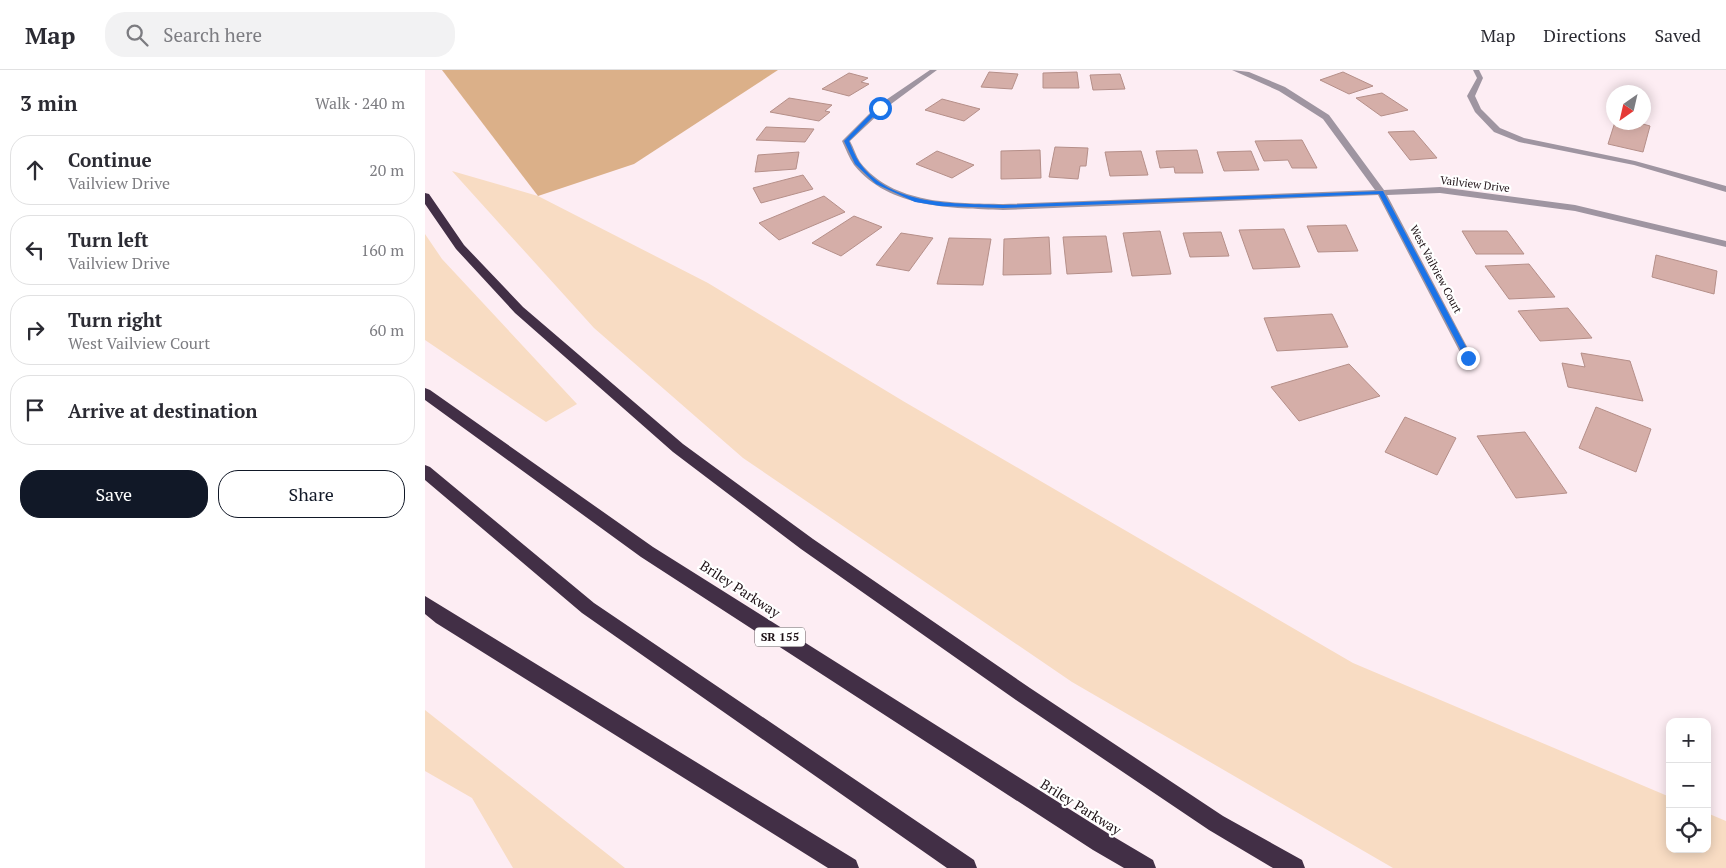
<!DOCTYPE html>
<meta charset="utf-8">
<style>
:root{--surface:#fff;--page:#f2f2f3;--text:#2b2b33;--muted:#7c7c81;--line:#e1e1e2;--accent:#111827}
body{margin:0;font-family:"PT Serif",serif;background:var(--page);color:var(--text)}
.controls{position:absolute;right:15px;bottom:15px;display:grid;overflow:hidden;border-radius:10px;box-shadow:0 2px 12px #0003}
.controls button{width:45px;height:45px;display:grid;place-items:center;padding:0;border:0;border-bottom:1px solid var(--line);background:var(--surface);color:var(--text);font:25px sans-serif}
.compass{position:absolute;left:1181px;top:15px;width:45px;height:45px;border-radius:50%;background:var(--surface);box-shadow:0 2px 12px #0003;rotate:214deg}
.stop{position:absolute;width:15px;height:15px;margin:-11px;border:4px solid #1a73e8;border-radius:50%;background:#fff}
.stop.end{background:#1a73e8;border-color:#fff;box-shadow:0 1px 5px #0008}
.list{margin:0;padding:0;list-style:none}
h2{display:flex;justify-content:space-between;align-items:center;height:65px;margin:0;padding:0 20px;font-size:21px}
h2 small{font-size:16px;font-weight:400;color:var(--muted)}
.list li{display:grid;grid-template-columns:32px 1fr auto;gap:15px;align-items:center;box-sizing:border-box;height:70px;margin:0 10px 10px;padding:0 10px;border:1px solid var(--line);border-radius:20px}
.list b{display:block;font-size:19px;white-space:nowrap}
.list p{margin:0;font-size:16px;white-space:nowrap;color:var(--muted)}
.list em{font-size:16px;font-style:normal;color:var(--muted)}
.actions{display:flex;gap:10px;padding:15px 20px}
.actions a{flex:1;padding:11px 0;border:1px solid var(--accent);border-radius:20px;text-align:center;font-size:18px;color:var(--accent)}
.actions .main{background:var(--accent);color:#fff}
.icon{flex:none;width:28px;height:28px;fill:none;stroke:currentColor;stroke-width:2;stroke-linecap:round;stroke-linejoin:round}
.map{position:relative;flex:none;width:1301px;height:798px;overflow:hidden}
header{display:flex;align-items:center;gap:30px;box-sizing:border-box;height:70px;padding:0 25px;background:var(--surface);border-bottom:1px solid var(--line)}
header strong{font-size:24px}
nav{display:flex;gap:28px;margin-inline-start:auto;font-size:18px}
.search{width:350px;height:45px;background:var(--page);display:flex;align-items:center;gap:12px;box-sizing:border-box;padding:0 18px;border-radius:20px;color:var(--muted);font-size:19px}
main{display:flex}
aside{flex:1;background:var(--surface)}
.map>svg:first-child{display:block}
.green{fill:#f8dcc3}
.forest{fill:#dbb089}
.building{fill:#d5aea8;stroke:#b58f89}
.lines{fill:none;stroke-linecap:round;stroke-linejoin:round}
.minor{fill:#9f95a1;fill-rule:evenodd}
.motorway{fill:#422f46;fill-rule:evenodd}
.route{fill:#1a73e8}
.labels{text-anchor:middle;stroke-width:4.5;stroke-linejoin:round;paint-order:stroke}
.far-street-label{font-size:11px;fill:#1e1116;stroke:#fff}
.shield{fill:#fff;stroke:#62585c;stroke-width:1}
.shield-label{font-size:12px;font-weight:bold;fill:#1e1116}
.street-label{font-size:14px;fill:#1e1116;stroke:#fff}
</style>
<header>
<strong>Map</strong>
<div class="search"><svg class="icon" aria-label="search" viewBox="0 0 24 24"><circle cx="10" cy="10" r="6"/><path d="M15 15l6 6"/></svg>Search here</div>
<nav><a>Map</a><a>Directions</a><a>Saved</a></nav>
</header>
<main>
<aside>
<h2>3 min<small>Walk · 240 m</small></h2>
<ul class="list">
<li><svg class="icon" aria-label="ahead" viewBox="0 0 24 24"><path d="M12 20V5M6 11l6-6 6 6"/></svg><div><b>Continue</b><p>Vailview Drive</p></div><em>20 m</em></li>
<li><svg class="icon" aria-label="left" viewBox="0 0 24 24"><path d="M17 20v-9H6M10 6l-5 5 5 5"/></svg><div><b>Turn left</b><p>Vailview Drive</p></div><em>160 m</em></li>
<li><svg class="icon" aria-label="right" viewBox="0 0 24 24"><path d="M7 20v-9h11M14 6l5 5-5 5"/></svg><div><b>Turn right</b><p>West Vailview Court</p></div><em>60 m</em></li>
<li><svg class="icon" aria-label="arrive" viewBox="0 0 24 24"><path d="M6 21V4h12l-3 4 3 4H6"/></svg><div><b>Arrive at destination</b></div></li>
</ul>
<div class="actions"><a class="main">Save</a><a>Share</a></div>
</aside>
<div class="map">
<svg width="1301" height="798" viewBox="0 0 1301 798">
<rect width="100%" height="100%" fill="#fdedf3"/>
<path class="green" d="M 27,101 L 113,126 L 283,213 L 478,331 L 928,593 L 1245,727 L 1245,779 L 1282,779 L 1282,743 L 1301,751 L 1301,798 L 968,798 L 647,612 L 318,388 L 169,258 Z
M 0,164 L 17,189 L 152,334 L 121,352 L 0,270 Z
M 0,640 L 200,798 L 88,798 L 47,728 L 0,701 Z"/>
<path class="forest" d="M 17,0 L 353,0 L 209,94 L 113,126 Z"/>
<path class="building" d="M 564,2 L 593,4 L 587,19 L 556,17 Z
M 652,2 L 654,18 L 618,18 L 618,3 Z
M 918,2 L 948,16 L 924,24 L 895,10 Z
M 424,3 L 443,8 L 436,12 L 444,14 L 424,26 L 397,19 Z
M 695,4 L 700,19 L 668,20 L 665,5 Z
M 957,23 L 983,40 L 956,46 L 931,28 Z
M 364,28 L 407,35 L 400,41 L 405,42 L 394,51 L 345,42 Z
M 517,29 L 555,39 L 539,51 L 500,40 Z
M 1190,52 L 1211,52 L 1225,56 L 1218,82 L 1183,74 Z
M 341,57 L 389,59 L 380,72 L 331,70 Z
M 989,61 L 1012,88 L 985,90 L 963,62 Z
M 877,70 L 892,98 L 867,98 L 863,90 L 839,91 L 830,71 Z
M 630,77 L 663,78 L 661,96 L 655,96 L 653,109 L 624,107 Z
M 615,80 L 616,108 L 576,109 L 576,81 Z
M 772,80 L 778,103 L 750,103 L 749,97 L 735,98 L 731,81 Z
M 512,81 L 549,95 L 527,108 L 491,94 Z
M 716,81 L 723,105 L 685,106 L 680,82 Z
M 826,81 L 834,100 L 799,101 L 792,82 Z
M 374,82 L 371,99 L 330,102 L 333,85 Z
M 378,105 L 388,119 L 336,133 L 328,118 Z
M 399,126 L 420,142 L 354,170 L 334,153 Z
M 429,146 L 457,157 L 416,186 L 387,173 Z
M 921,155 L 933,181 L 893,182 L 882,156 Z
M 859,159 L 875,197 L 828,199 L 814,160 Z
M 735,161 L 746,204 L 707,206 L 698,163 Z
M 1037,161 L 1082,161 L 1099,184 L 1051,184 Z
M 796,162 L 804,186 L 765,187 L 758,163 Z
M 476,163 L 508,168 L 484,201 L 451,195 Z
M 681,166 L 687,202 L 642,204 L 638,167 Z
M 624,167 L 626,204 L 578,205 L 579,169 Z
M 524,168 L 566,169 L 558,215 L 512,214 Z
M 1231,185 L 1292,201 L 1289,224 L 1227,207 Z
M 1104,194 L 1130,227 L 1084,229 L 1060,196 Z
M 1143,238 L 1167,268 L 1115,271 L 1093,241 Z
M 907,244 L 923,277 L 852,281 L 839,248 Z
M 1156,283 L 1205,291 L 1218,331 L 1143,317 L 1137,293 L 1160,297 Z
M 924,294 L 955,326 L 874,351 L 846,317 Z
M 1171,337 L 1226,359 L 1211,402 L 1154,378 Z
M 980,347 L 1031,368 L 1012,405 L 960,382 Z
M 1100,362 L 1142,423 L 1091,428 L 1052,366 Z"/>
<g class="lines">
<path class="minor" d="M 505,0 L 512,0 L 458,40 L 425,71 C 429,78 431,86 435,92 C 468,135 530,133 578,134 L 950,120 L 898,49 L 854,21 L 807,0 L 824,2 L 860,17 L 904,45 L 959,120 L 1015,117 L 1150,135 L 1301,171 L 1301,177 L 1150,141 L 1015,123 L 962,125 L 1048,288 L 1043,292 L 1038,288 L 953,125 L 578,140 C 526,138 465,139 429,95 C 424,88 421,79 417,71 L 452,36 Z
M 1048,0 L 1054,0 L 1058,8 L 1050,26 L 1056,39 L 1075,58 L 1099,68 L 1210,91 L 1301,116 L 1301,122 L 1209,95 L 1094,72 L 1069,62 L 1050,42 L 1042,26 L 1052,8 Z"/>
<path class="motorway" d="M 0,123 L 4,124 L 39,175 L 98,237 L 258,374 L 388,469 L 605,618 L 798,746 L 877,790 L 880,798 L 848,798 L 784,760 L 591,630 L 376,479 L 248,382 L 90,243 L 31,179 L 0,134 Z
M 0,318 L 5,320 L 228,477 L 684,764 L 728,790 L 731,798 L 699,798 L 668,780 L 216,487 L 0,330 Z
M 0,395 L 5,397 L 169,533 L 549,790 L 552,798 L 522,798 L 157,543 L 0,410 Z
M 0,526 L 431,790 L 434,798 L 403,798 L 11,553 L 0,544 Z"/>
</g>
<path class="route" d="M 453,36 L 457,38 L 424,71 C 427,78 430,86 434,92 C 466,137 529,133 578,135 L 958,121 L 1047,288 L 1043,291 L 1040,288 L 954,124 L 578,138 L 515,136 L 490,132 L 451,114 L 430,94 L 419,71 Z"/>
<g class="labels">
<g class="far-street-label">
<text transform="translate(1050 114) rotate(7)" y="4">Vailview Drive</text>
<text transform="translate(1011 199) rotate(62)" y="4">West Vailview Court</text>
</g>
<rect class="shield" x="330" y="557.5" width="50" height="19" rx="4"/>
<g class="shield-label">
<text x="355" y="571">SR 155</text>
</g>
<g class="street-label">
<text transform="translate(315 519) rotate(33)" y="5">Briley Parkway</text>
<text transform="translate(656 737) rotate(32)" y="5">Briley Parkway</text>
</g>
</g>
</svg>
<div class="controls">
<button>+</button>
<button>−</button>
<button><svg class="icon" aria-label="locate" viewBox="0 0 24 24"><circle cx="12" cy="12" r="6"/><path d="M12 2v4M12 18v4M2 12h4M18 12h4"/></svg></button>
</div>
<svg class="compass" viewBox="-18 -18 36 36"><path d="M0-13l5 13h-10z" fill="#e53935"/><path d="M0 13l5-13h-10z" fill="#7c7c81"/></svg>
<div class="stop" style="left:455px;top:38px"></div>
<div class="stop end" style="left:1043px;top:288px"></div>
</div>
</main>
